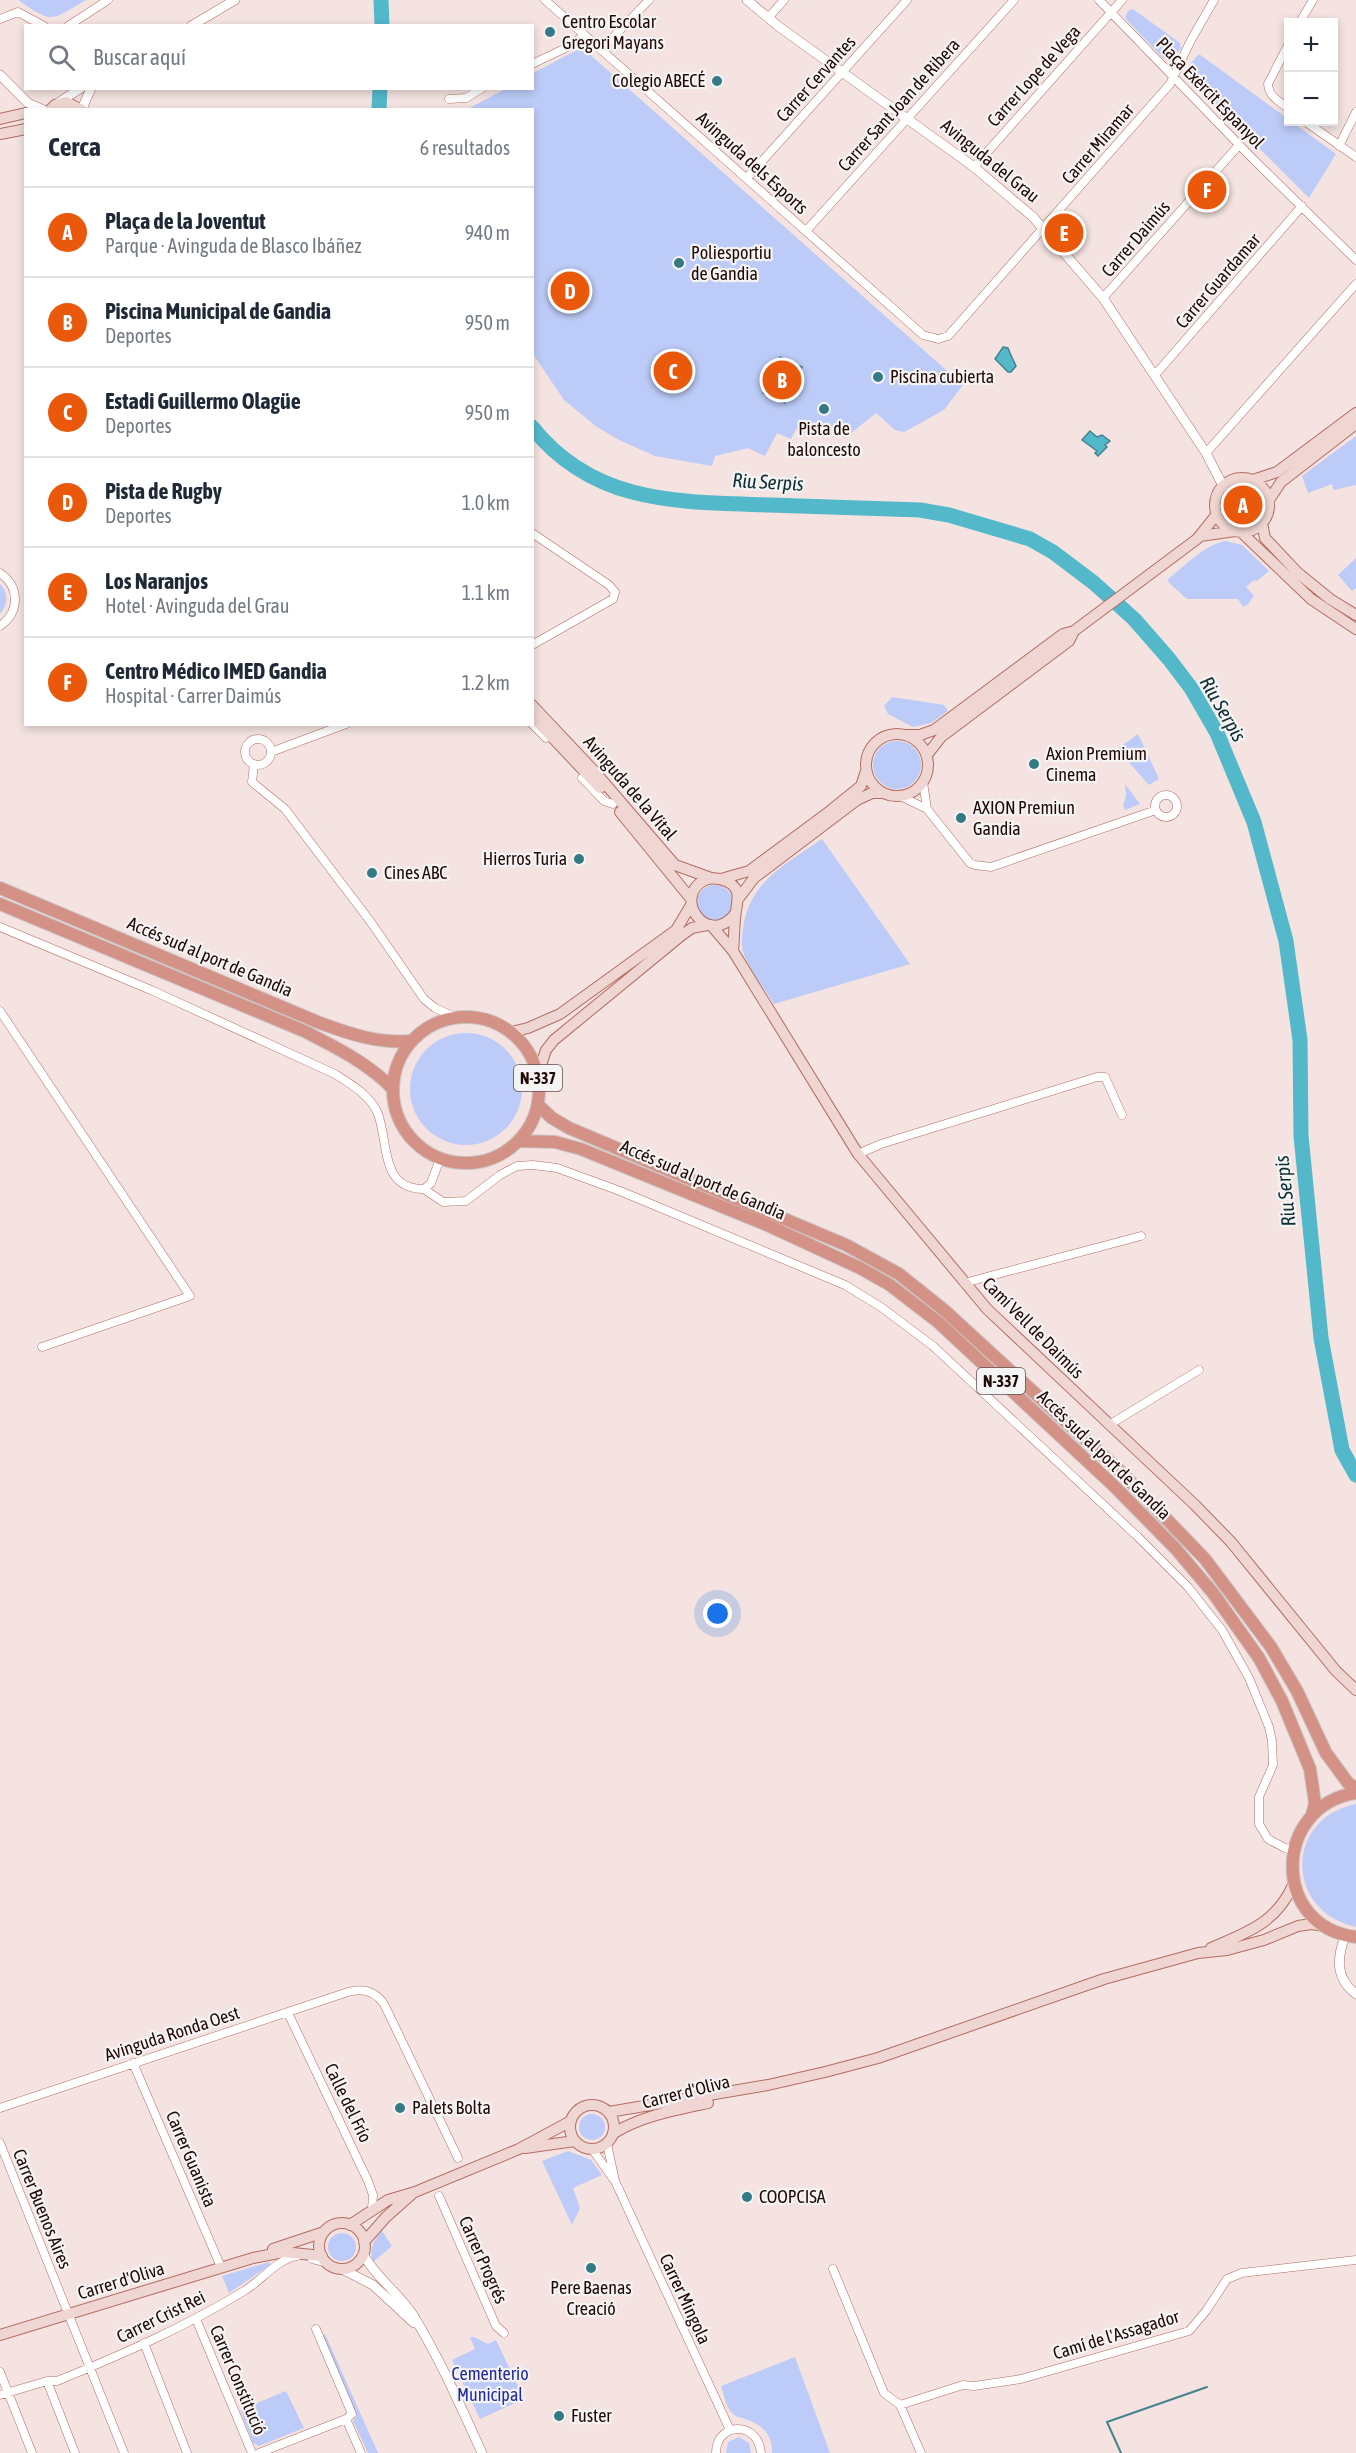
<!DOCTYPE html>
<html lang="es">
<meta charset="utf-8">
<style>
:root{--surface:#fff;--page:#f6f6f7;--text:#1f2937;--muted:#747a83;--line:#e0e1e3;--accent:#ea580c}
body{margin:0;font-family:"Asap Condensed",sans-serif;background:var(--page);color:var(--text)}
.controls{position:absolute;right:18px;top:18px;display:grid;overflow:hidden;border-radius:0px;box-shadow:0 3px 9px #0003}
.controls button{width:54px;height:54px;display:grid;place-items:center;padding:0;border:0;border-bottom:2px solid var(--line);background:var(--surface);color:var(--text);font:30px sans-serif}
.you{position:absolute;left:718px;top:1614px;width:21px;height:21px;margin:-15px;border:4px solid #fff;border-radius:50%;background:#1a73e8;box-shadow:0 0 0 9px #1a73e833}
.badge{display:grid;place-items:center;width:39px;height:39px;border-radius:50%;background:var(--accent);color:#fff;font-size:20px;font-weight:700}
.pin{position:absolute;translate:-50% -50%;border:3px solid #fff;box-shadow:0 2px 6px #0006}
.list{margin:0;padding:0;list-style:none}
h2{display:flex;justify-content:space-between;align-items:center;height:78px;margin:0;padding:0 24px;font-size:26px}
h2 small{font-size:20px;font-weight:400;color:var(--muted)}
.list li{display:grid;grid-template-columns:39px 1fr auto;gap:18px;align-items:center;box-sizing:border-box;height:90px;padding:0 24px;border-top:2px solid var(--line)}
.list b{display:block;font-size:22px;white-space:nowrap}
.list p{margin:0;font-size:20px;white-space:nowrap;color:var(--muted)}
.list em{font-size:20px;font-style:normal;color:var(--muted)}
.icon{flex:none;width:33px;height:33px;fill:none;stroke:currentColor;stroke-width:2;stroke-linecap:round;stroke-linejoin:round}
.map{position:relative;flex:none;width:1356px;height:2453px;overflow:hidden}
.search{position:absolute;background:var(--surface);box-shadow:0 3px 9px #0003;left:24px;top:24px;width:510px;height:66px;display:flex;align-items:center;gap:15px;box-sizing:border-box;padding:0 21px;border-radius:0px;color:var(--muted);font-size:22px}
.panel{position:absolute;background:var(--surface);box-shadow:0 3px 9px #0003;left:24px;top:108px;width:510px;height:618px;border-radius:0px}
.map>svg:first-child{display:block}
.green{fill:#bccbf7}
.water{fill:#53b8c9;stroke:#44838e;stroke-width:1.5}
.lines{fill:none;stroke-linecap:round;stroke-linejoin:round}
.stream{stroke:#44838e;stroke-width:2}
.river{stroke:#53b8c9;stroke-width:15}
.minor-casing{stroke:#b46c60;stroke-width:9}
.tertiary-casing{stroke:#b46c60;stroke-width:10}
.secondary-casing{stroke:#b46c60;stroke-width:12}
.trunk-casing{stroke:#cac4c3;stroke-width:14}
.minor{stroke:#fff;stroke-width:8}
.tertiary{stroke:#fff;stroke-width:9}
.secondary{stroke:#efd6d2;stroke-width:10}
.trunk{stroke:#d49287;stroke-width:12}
.poi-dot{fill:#337a86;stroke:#f4f4f4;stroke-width:2}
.labels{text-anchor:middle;stroke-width:4.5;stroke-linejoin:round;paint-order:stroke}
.shield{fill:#f4f4f4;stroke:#614f4d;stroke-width:1.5}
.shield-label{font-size:16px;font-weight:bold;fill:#220805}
.poi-label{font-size:18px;fill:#220805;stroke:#f4f4f4;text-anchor:start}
.street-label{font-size:18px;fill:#220805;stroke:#f4f4f4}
.park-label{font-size:18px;fill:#222aa4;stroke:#f4f4f4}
.water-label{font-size:20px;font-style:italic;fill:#0e2e33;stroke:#f4f4f4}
</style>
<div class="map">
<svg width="1356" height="2453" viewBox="0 0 1356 2453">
<rect width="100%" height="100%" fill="#f4e3e0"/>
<path class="green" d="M 18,0 L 86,0 C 50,21 53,24 18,0 Z
M 1133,9 L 1180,43 L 1181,49 L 1170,60 L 1163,58 L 1125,18 L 1128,11 Z
M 579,49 L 586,51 L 963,385 L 944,410 L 904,432 L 895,430 L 876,413 L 845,438 L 815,424 L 810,435 L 796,429 L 791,439 L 777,433 L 765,456 L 748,448 L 715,456 L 712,466 L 655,456 L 621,441 L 597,427 L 564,400 L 533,354 L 532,110 L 466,110 L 505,89 L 532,88 L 533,73 Z
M 1199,54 L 1288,119 L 1288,122 L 1292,122 L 1336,154 L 1309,198 L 1183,72 Z
M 1356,436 L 1356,485 L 1334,490 L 1332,484 L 1308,493 L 1302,476 Z
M1223 504a20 20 0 1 1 40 0a20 20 0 1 1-40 0Z
M 1226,541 L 1242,545 L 1269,571 L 1257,581 L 1254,580 L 1246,587 L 1254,596 L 1248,604 L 1243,607 L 1238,599 L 1187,599 L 1169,583 L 1168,579 C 1185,566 1205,544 1226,541 Z
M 1356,558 L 1356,588 L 1352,591 L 1338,575 Z
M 0,584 C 9,593 8,605 0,614 Z
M 892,697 L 944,705 L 948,711 L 931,723 L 913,727 L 888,714 L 884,706 Z
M 1138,734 L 1159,779 L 1149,785 L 1117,749 Z
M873 765a24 24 0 1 1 48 0a24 24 0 1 1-48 0Z
M 1125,784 L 1140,804 L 1125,810 L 1123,805 L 1126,796 Z
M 822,839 L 910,964 L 774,1004 C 766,991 747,966 743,952 C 741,946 742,936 743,929 C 749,881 785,865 822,839 Z
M697 903a18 18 0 1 1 36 0a18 18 0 1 1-36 0Z
M410 1089a56 56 0 1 1 112 0a56 56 0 1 1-112 0Z
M 1356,1804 L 1356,1927 C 1285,1912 1284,1818 1356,1804 Z
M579 2127a13 13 0 1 1 26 0a13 13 0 1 1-26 0Z
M 568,2151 L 591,2160 L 602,2175 L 573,2188 L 580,2208 L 572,2225 L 542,2161 Z
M 382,2231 L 392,2246 L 373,2262 C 369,2250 373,2241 382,2231 Z
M328 2247a14 14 0 1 1 28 0a14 14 0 1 1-28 0Z
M 269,2262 L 270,2265 L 229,2293 L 222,2276 Z
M 325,2334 L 378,2453 L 368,2453 L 353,2421 L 357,2416 L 322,2336 Z
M 470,2337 L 474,2337 L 488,2344 L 496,2340 L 524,2399 L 480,2419 L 452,2360 L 475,2349 Z
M 795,2357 L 830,2453 L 772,2453 C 773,2435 762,2424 745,2419 C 740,2417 735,2417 732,2413 C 726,2407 724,2395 721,2386 Z
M 286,2391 L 304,2428 L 259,2446 L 253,2443 L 240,2410 Z
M 739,2437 L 749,2443 L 751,2453 L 726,2453 L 728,2442 Z"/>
<path class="water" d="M 1003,347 L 1008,348 C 1010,354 1013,359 1016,366 L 1011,372 L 1008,372 L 995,359 Z
M 780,357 L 802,367 L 785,403 L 763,393 Z
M 1090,431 L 1097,437 L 1102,435 L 1110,441 L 1105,445 L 1107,447 L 1098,456 L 1095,453 L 1097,451 L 1082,440 Z"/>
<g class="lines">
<path class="stream" d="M 1121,2453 L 1107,2422 L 1207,2387"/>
<path class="river" d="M 381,0 L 382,26
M 379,110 L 380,88
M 532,427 C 594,505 680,502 770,505 C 820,507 870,508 920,510 L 949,515 L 1030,539 L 1053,552 L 1094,583 L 1134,619 L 1169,659 L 1191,688 L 1217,733 L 1254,822 L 1286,941 L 1300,1040 L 1301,1136 L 1321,1338 L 1342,1450 L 1356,1475"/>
<g class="minor-casing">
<path id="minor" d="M 545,0 L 923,335 L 938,339 L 948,336 L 1170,84 L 1191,40 L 1214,0
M 1099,0 L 1250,156 L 1356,260
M 768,18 L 784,0
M 0,19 L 18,12 L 44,26
M 1300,22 L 1313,0
M 68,26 L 108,0
M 1288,45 L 1268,84 C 1269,97 1279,101 1288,108
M 601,50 L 649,0
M 532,64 L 572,45 L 584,35
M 449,99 L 466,98 L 482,88
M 1306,122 L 1356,157
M 1339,146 L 1356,112
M 974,167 L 1122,0
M 747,178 L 907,0
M 806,231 L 1014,0
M 1103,298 L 1239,145
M 1155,375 L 1302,206
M 1206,453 L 1356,284
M 532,533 L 609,585 L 615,592 L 613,599 L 532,645
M 0,573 C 20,587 20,612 0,626
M 532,724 L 546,738
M245 752a13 13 0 1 1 26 0a13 13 0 1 1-26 0Z
M 271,752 L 346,724
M 254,764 L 252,782 L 285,809 L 370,921 L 424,999 L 435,1008 L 455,1017
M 582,778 L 604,801 L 613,804
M 923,782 L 927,809
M1155 806a11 11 0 1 1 22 0a11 11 0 1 1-22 0Z
M 900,796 L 927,809 L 970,863 L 975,865 L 991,867 L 1156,810
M 0,927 L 151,990 L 335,1074 C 351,1084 371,1096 378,1114 C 389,1144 380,1189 424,1189 L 431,1183 L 440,1159
M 0,1011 L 190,1296 L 42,1347
M 858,1154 L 881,1144 L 1097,1077 L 1105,1077 L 1122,1115
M 424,1189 L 443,1202 L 466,1201 L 500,1175 L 517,1166 L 533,1165 L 557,1168 L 620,1191 L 845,1285 L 881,1307 L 933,1346 L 1138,1537 L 1188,1587 L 1222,1630 L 1249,1678 L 1269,1727 L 1272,1741 L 1273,1765 L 1259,1797 L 1259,1824 L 1268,1839 L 1285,1848 L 1293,1850
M 964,1283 L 1141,1236
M 1109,1425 L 1199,1370
M 288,2013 L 368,2181 L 373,2195 L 372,2209
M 133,2063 L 221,2267
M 0,2108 L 348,1992 C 362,1988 375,1991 384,2004 L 458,2158
M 0,2143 L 124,2453
M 607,2144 L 615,2181 L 730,2430
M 592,2149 L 614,2180
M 439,2196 L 496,2326 L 504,2333
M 312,2259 L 327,2263
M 833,2269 L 884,2393 L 900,2405 L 921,2453
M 196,2319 L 252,2453
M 144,2343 L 187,2453
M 0,2372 L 32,2453
M 47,2381 L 75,2453
M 0,2395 L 47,2381 L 57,2381 C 121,2355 185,2327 244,2291 C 261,2281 277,2259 297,2256
M 900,2405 L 963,2385 L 974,2386 L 1021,2379 L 1189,2331 L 1206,2311 L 1227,2279 L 1242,2273 L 1356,2260
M 346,2419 L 361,2453
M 259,2453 L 346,2419 L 352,2414 L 316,2329
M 716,2453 C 716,2422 758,2420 761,2453"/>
</g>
<g class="tertiary-casing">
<path id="tertiary" d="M 747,0 L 778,26 L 974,167 L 1033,217 L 1103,298 L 1206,453 L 1223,486
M 191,26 L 235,0
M 0,75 L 28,103 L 44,110
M 58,103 L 81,88
M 82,109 L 91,88
M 1345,1936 C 1337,1958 1335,1978 1356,1994
M 363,2254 C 376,2278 399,2293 413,2315 C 440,2359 461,2407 482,2453
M 342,2269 L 373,2285 L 414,2323"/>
</g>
<g class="secondary-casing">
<path id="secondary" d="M 50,110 L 55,105 L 66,102 L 82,110
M 0,119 L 26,113
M 0,134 L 26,129
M1215 505a27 27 0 1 1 54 0a27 27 0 1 1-54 0Z
M 1253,480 L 1277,472 L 1356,413
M 1269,500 L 1281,482 L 1356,424
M 1262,523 L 1265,538 L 1298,573 L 1330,599 L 1356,615
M 1241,532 L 1311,599 L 1356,629
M 1200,536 L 1235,531
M 532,705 L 595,772 L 675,865 L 711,878
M 532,716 L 600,788
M866 765a31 31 0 1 1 62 0a31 31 0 1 1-62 0Z
M 907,735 L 920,735 L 934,730 L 1063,634 L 1074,631 L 1197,539 L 1217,514
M 927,755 L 941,737 L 1069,641 L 1074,631
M 620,812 L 691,899
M 721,879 L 749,871 L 830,811 L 861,786 L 866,771
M 739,898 L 754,878 L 857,800 L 872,793 L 882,793
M 711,925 L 733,951 L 858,1154 L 987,1309 L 1195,1505 L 1231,1542 L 1336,1671 L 1356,1690
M 733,951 C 734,941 734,930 735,919 C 736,903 745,887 723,880 C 717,878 710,878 705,880 C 671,897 708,949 735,914
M 511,1032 L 528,1028 L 560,1014 L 676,930 L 691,905
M 538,1074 L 546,1050 L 554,1040 L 682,935 L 692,928 L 707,925
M 1211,1948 C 1248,1932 1276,1923 1293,1885
M570 2127a22 22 0 1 1 44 0a22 22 0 1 1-44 0Z
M 609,2112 L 768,2085 L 825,2072 L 878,2058 L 1104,1979 L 1198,1953 L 1227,1950 L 1264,1940 L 1298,1926 L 1311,1924 L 1325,1926
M 614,2133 C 642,2116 675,2110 708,2103
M 525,2148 L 575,2141
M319 2246a23 23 0 1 1 46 0a23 23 0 1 1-46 0Z
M 350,2225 L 388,2200 L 415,2192 L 519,2149 L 571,2121
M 364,2242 L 386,2217 L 412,2194
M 273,2249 L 324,2232
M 0,2335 L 253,2258 L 283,2252 L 322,2256"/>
</g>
<g class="trunk-casing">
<path id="trunk" d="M 0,888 L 320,1023 C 350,1034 379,1044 412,1041
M 0,904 L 304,1031 C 335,1047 368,1063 393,1089
M393 1090a73 73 0 1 1 146 0a73 73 0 1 1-146 0Z
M 538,1105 L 552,1118 L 569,1128 L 846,1245 L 899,1274 L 944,1310 L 1122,1473 L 1205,1559 L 1271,1647 L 1297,1691 L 1326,1753 L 1348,1783 L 1356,1788
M 519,1141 L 555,1142 L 581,1149 L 767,1225 L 860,1268 L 890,1285 L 938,1322 L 1114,1486 L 1176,1549 L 1213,1593 L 1259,1658 L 1282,1701 L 1310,1769 L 1315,1803 L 1312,1815
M 1356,1793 C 1272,1806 1271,1927 1356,1937"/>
</g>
<use href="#minor" class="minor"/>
<use href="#tertiary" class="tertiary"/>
<use href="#secondary" class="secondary"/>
<use href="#trunk" class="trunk"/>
</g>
<g class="poi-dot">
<circle cx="550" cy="32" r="6"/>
<circle cx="717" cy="81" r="6"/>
<circle cx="679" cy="263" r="6"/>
<circle cx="878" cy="377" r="6"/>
<circle cx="824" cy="409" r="6"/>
<circle cx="1034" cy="764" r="6"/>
<circle cx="961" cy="818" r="6"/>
<circle cx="579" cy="859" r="6"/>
<circle cx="372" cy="873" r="6"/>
<circle cx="400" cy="2108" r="6"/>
<circle cx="747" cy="2197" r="6"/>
<circle cx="591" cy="2268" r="6"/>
<circle cx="559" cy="2416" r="6"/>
</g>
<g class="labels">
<g class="shield">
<rect x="514" y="1065" width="48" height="26" rx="4.5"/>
<rect x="977" y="1368" width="48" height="26" rx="4.5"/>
</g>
<g class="shield-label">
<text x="538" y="1084">N-337</text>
<text x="1001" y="1387">N-337</text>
</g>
<g class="poi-label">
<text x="562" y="28">Centro Escolar<tspan x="562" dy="21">Gregori Mayans</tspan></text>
<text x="705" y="87" text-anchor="end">Colegio ABECÉ</text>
<text x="691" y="259">Poliesportiu<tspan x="691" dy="21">de Gandia</tspan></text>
<text x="890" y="383">Piscina cubierta</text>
<text x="824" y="435" text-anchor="middle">Pista de<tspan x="824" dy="21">baloncesto</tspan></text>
<text x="1046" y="760">Axion Premium<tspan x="1046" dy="21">Cinema</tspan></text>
<text x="973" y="814">AXION Premiun<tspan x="973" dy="21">Gandia</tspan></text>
<text x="567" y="865" text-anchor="end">Hierros Turia</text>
<text x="384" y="879">Cines ABC</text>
<text x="412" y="2114">Palets Bolta</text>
<text x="759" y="2203">COOPCISA</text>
<text x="591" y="2294" text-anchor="middle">Pere Baenas<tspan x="591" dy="21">Creació</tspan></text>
<text x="571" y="2422">Fuster</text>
</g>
<g class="street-label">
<text transform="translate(1034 76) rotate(-48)" y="6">Carrer Lope de Vega</text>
<text transform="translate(816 79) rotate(-48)" y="6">Carrer Cervantes</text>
<text transform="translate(1210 93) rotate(46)" y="6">Plaça Exèrcit Espanyol</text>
<text transform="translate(899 105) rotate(-48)" y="6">Carrer Sant Joan de Ribera</text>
<text transform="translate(1098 144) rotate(-49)" y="6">Carrer Miramar</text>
<text transform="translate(990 161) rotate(39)" y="6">Avinguda del Grau</text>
<text transform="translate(752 163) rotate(42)" y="6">Avinguda dels Esports</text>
<text transform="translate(1136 239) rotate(-49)" y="6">Carrer Daimús</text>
<text transform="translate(1218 281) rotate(-49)" y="6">Carrer Guardamar</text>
<text transform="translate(630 788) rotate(49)" y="6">Avinguda de la Vital</text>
<text transform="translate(210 957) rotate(23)" y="6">Accés sud al port de Gandia</text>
<text transform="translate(703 1180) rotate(23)" y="6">Accés sud al port de Gandia</text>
<text transform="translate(1033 1328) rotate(45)" y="6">Camí Vell de Daimús</text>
<text transform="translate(1104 1455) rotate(44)" y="6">Accés sud al port de Gandia</text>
<text transform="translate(172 2034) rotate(-18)" y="6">Avinguda Ronda Oest</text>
<text transform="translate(686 2092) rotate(-14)" y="6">Carrer d'Oliva</text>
<text transform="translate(348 2103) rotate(64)" y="6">Calle del Frío</text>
<text transform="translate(191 2159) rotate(67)" y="6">Carrer Guanista</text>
<text transform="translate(42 2209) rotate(68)" y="6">Carrer Buenos Aires</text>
<text transform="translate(483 2260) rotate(66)" y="6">Carrer Progrés</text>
<text transform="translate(121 2281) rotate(-17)" y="6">Carrer d'Oliva</text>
<text transform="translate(685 2299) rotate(65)" y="6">Carrer Mingola</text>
<text transform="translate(161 2317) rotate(-26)" y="6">Carrer Crist Rei</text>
<text transform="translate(1116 2335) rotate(-17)" y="6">Camí de l'Assagador</text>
<text transform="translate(238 2380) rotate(67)" y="6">Carrer Constitució</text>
</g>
<g class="park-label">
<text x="490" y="2380">Cementerio<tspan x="490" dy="21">Municipal</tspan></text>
</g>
<g class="water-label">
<text transform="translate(768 482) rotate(3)" y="7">Riu Serpis</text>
<text transform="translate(1223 709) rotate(60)" y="7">Riu Serpis</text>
<text transform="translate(1285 1191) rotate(-96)" y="7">Riu Serpis</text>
</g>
</g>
</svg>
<div class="controls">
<button>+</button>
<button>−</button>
</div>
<div class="you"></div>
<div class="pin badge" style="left:1243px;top:505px">A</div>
<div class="pin badge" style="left:782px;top:380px">B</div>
<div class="pin badge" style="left:673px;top:371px">C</div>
<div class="pin badge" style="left:570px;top:291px">D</div>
<div class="pin badge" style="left:1064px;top:233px">E</div>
<div class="pin badge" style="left:1207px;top:190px">F</div>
<div class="search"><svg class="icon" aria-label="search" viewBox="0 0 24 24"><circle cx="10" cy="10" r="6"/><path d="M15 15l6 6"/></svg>Buscar aquí</div>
<section class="panel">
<h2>Cerca<small>6 resultados</small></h2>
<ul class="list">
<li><span class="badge">A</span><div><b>Plaça de la Joventut</b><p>Parque · Avinguda de Blasco Ibáñez</p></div><em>940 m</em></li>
<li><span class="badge">B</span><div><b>Piscina Municipal de Gandia</b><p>Deportes</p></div><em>950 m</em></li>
<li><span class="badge">C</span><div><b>Estadi Guillermo Olagüe</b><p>Deportes</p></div><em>950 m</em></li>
<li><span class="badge">D</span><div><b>Pista de Rugby</b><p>Deportes</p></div><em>1.0 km</em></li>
<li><span class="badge">E</span><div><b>Los Naranjos</b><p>Hotel · Avinguda del Grau</p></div><em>1.1 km</em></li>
<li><span class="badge">F</span><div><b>Centro Médico IMED Gandia</b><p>Hospital · Carrer Daimús</p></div><em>1.2 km</em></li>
</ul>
</section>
</div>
